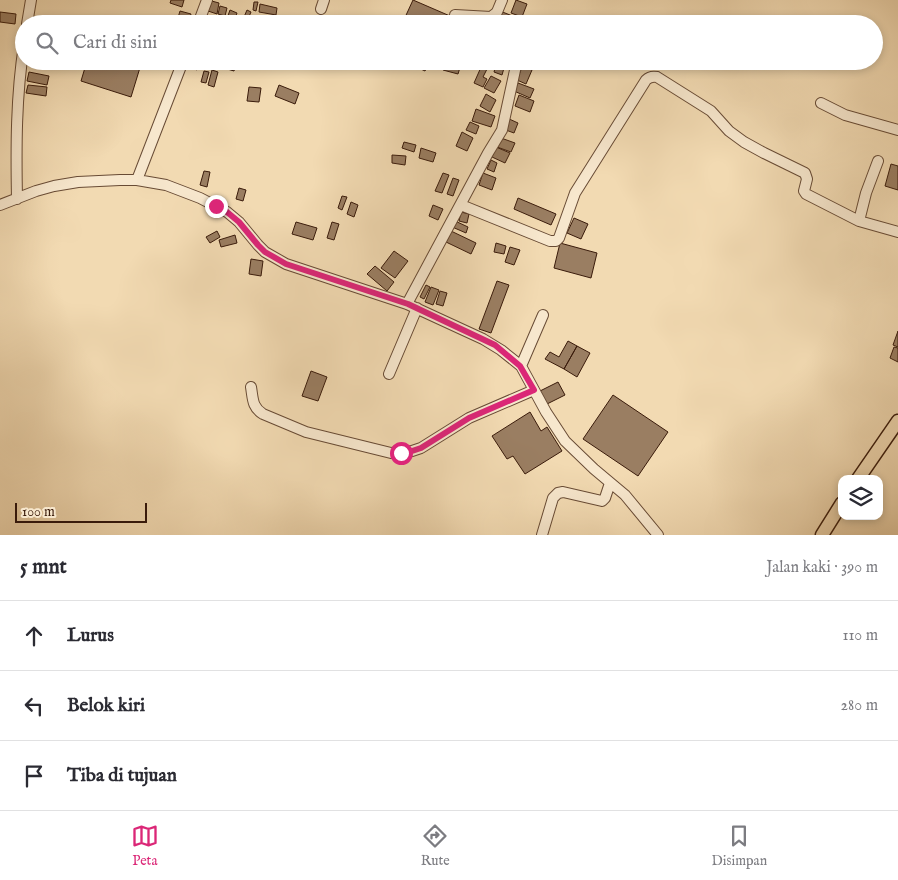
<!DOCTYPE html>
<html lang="id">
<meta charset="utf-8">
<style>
:root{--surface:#fff;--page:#f2f2f3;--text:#2b2b33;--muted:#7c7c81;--line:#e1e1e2;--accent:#db2777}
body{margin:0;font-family:"IM FELL English",serif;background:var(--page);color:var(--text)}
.controls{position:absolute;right:15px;bottom:15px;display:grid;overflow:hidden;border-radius:10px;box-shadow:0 2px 8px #0003}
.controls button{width:45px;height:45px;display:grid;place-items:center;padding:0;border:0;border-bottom:1px solid var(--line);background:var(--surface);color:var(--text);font:25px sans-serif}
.scale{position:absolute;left:15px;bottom:12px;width:132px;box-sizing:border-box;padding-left:5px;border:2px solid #3a1b0b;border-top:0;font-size:14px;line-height:18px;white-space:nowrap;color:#3a1b0b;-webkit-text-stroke:4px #f7e7cd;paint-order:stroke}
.stop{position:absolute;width:15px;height:15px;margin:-11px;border:4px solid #db2777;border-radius:50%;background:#fff}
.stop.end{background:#db2777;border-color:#fff;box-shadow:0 1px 5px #0008}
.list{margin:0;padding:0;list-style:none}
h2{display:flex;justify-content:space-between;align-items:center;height:65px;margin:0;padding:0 20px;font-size:21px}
h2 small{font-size:16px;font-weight:400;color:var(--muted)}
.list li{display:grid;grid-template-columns:32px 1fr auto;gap:15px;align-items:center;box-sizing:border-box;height:70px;padding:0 20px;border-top:1px solid var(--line)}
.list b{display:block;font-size:19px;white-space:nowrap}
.list em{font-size:16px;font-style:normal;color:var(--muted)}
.icon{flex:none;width:28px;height:28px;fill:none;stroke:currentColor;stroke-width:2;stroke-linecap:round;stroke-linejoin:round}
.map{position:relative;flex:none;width:898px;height:535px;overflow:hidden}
.search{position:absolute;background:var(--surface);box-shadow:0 2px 8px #0003;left:15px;right:15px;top:15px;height:55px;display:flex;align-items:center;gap:12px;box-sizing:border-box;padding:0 18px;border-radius:28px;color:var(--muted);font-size:19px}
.sheet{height:275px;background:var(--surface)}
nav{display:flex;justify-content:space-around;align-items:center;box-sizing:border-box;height:70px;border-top:1px solid var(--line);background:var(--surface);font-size:14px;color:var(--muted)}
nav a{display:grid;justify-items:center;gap:2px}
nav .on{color:var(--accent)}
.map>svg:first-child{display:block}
.building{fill:#9a7e62;stroke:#3a1b0b}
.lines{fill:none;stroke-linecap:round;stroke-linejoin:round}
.minor-casing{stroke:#684b35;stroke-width:12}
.major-casing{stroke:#3a1b0b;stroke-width:15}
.minor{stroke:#f7e7cd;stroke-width:10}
.major{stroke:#f2dab2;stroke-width:12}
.route{stroke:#db2777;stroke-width:6}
</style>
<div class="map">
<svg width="898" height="535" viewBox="0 0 898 535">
<rect width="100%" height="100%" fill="#f2dab2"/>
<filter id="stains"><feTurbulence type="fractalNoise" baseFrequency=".004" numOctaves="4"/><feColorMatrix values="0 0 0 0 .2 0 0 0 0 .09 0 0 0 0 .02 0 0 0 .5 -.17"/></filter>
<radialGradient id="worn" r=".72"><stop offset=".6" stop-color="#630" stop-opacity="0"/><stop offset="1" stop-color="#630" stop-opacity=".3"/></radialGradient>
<path class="building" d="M 171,0 L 184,0 L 182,7 L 170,3 Z
M 208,0 L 219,3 L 217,14 L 205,10 Z
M 413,0 L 450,16 L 447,24 L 402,24 Z
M 516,0 L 527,4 L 522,17 L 511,13 Z
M 254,2 L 258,2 L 256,11 L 253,10 Z
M 260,4 L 277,8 L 276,15 L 259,12 Z
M 220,6 L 227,8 L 225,16 L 218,14 Z
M 230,10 L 237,13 L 233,24 L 225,24 Z
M 247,10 L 251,12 L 248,19 L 244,17 Z
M 180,11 L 191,14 L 188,24 L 177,21 Z
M 500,11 L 515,17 L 513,24 L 509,24 L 497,20 Z
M 0,12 L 16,14 L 15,24 L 0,22 Z
M 465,18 L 473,21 L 472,24 L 463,24 Z
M 35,61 L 50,61 L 49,65 Z
M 87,61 L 142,61 L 131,97 L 81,81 Z
M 187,61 L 198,61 L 201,63 L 197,70 L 185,64 Z
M 226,61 L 237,61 L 234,71 L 224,68 Z
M 404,61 L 430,61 L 425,71 Z
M 446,61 L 462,61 L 458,74 L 443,70 Z
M 497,61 L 506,61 L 502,75 L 494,72 Z
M 482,65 L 488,67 L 483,77 L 487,79 L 483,87 L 474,83 Z
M 522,67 L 532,70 L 526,84 L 517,80 Z
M 212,70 L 218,72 L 214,87 L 208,85 Z
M 204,71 L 209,72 L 206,83 L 201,82 Z
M 29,72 L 49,76 L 47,85 L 27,81 Z
M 491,76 L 501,81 L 494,93 L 484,88 Z
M 518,83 L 534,89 L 530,98 L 514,91 Z
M 28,85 L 47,87 L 46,96 L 26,93 Z
M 279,85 L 299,93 L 295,104 L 275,96 Z
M 249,87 L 261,88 L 259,102 L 247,101 Z
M 486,94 L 496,100 L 490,112 L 480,106 Z
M 519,95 L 534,101 L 530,112 L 515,106 Z
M 476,109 L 495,116 L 491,127 L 472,121 Z
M 507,118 L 518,123 L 514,133 L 503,129 Z
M 470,122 L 479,126 L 476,134 L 466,130 Z
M 462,132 L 473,138 L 467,151 L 456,146 Z
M 501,138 L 515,143 L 511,152 L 497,147 Z
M 404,142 L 416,145 L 414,152 L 402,148 Z
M 496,147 L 510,153 L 505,163 L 492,157 Z
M 421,148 L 436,153 L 433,162 L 419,158 Z
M 392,155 L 406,156 L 405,165 L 392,163 Z
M 491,160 L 497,163 L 494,172 L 487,169 Z
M 891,164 L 898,166 L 898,190 L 885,186 Z
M 204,171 L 210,172 L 207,187 L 200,185 Z
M 443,173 L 449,175 L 442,193 L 435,191 Z
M 483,173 L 496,178 L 492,190 L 479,185 Z
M 453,178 L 459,180 L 453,196 L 447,194 Z
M 239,188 L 246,190 L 243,201 L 236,199 Z
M 342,196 L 347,197 L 342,210 L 338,208 Z
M 518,198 L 556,214 L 551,225 L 514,209 Z
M 351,202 L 358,205 L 354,217 L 347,214 Z
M 433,205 L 443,209 L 438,220 L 429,216 Z
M 461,212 L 469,214 L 467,223 L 459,221 Z
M 574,218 L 588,224 L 581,239 L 567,233 Z
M 453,220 L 468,227 L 466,233 L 450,226 Z
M 296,222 L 317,228 L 313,240 L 292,234 Z
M 332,222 L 339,224 L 334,240 L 327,238 Z
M 217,231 L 220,237 L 210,243 L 206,237 Z
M 451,231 L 476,243 L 471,254 L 446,242 Z
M 235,235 L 237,243 L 221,247 L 219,240 Z
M 496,243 L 506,246 L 504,254 L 494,252 Z
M 560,243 L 597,253 L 591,278 L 554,268 Z
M 510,247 L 520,250 L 514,265 L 505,262 Z
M 394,251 L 408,261 L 395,278 L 381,268 Z
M 251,259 L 263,261 L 261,276 L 249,274 Z
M 375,266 L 394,282 L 387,291 L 367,274 Z
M 497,281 L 509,285 L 491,333 L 479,329 Z
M 426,285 L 430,287 L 424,299 L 420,297 Z
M 431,287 L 439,290 L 433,305 L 425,302 Z
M 440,291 L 447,293 L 443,306 L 436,304 Z
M 898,331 L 898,347 L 893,345 Z
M 568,341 L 577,346 L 564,369 L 545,359 L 550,352 L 559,357 Z
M 577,346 L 590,353 L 577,377 L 564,369 Z
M 894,347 L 898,348 L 898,362 L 890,358 Z
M 311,371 L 327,377 L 318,401 L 302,396 Z
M 558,382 L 565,395 L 547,404 L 540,391 Z
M 613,395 L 668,432 L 638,476 L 583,439 Z
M 530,412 L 541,431 L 547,427 L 562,451 L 525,474 L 513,456 L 507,459 L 492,436 Z"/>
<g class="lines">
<g class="minor-casing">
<path id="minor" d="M 321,9 L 324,0
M 455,15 L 491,17 L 497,12 L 502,0
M 27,24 L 31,0
M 198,24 L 207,0
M 821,103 L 845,115 L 898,130
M 137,180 L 183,61
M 17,199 C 16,147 16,96 24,45
M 0,205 L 36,191 L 54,186 L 78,182 L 120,180 L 137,180 L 166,185 L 200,198 L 227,212 L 239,222 L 258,245 L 265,252 L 286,264 L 407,304 L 483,339 L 501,350 L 521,366 L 546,412 L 565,441 L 594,469 L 625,495 L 658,535
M 461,205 L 550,241 L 556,241 L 559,238 L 575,193 L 646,80 C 649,77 652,76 657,77 L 711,111 L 729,131 L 744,142 L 764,153 L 805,173 L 807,179 L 804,191 L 806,194 L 859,221 L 898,232
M 859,221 L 866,193 L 878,161
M 407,304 L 488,153 L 502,130 L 517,61
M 521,366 L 543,315
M 389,374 L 417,308
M 251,387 C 253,399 252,407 263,414 L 306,432 L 391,453 L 412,451 L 421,448 L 469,418 L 534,390
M 542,535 L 553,498 L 558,493 L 563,492 L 602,501 L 605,498 L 610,483"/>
</g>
<g class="major-casing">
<path id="major" d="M 858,479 L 898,421
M 822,535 L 842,503"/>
</g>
<use href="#minor" class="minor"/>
<use href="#major" class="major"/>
</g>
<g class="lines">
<path class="route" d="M 216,206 L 227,212 L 239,222 L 258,245 L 265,252 L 286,264 L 408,304 L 495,345 L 520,366 L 534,390 L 469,418 L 421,448 L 412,451 L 401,453"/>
</g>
<rect width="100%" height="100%" filter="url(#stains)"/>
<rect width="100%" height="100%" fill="url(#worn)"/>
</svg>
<div class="controls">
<button><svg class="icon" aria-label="layers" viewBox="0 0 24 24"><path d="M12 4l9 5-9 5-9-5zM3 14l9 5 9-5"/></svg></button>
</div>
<div class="scale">100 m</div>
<div class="stop" style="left:401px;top:453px"></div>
<div class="stop end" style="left:216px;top:206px"></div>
<div class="search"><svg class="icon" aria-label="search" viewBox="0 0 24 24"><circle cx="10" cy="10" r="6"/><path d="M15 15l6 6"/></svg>Cari di sini</div>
</div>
<section class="sheet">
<h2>5 mnt<small>Jalan kaki · 390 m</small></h2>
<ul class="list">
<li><svg class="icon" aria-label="ahead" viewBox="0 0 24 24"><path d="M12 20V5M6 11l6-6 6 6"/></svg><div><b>Lurus</b></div><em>110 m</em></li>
<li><svg class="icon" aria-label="left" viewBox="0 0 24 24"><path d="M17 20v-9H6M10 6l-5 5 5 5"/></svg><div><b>Belok kiri</b></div><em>280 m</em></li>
<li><svg class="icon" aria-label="arrive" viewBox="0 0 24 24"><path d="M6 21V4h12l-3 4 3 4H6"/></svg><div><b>Tiba di tujuan</b></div></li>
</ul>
</section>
<nav>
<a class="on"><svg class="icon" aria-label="map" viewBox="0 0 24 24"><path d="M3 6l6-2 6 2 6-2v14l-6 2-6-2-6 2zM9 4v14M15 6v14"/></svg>Peta</a>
<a><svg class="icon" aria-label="directions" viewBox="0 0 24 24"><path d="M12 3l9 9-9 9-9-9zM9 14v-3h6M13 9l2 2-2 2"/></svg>Rute</a>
<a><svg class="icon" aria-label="saved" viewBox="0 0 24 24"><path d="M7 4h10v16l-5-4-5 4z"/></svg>Disimpan</a>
</nav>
